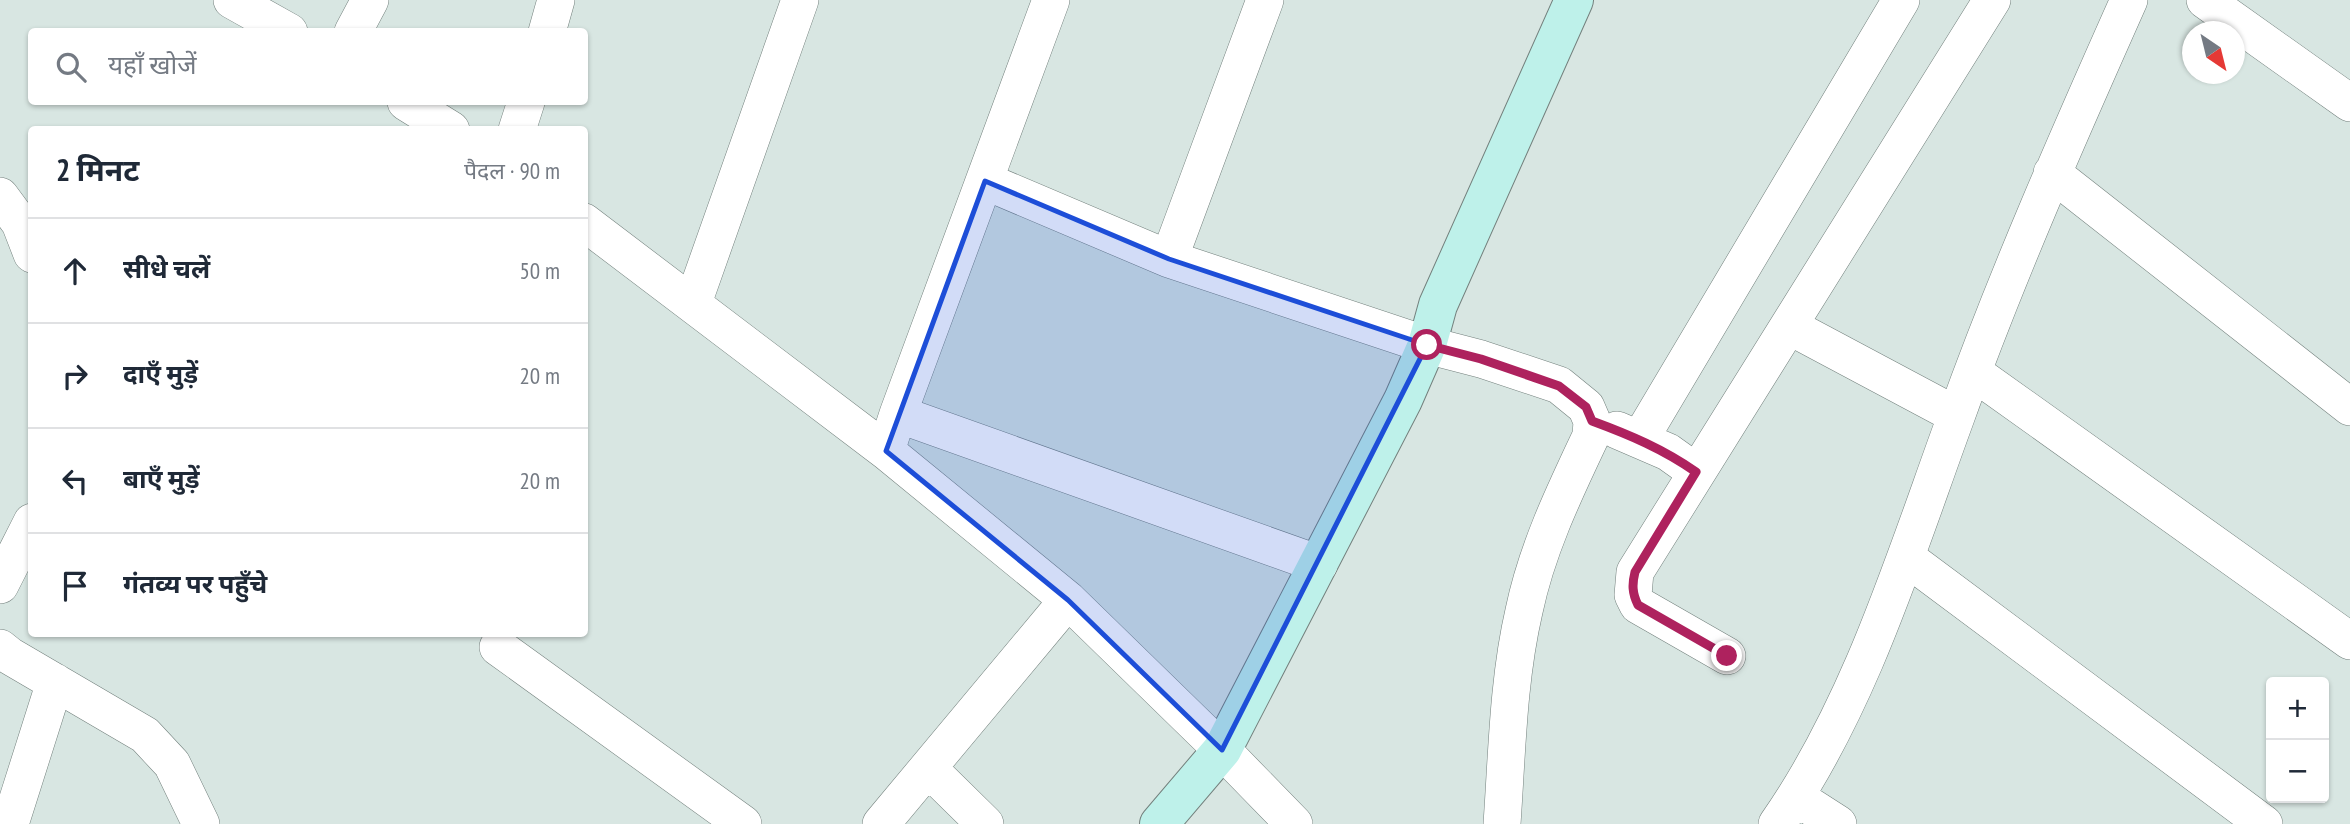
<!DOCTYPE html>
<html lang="hi">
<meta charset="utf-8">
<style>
:root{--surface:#fff;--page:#f2f2f3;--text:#1f2937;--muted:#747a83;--line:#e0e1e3}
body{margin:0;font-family:"PT Sans Narrow","Noto Sans Devanagari",sans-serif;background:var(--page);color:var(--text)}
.controls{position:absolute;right:21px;bottom:21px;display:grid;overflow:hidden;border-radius:7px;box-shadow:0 2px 5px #0004}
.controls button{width:63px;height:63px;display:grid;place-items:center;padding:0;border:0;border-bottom:2px solid var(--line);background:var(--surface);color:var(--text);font:35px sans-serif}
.compass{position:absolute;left:2182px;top:21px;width:63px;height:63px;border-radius:50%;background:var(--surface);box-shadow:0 2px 5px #0004;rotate:145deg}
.stop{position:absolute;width:21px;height:21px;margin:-16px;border:5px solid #ae225e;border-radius:50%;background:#fff}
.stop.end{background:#ae225e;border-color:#fff;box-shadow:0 2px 7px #0008}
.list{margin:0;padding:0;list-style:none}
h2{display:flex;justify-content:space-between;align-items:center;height:91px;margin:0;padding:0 28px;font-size:30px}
h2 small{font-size:23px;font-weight:400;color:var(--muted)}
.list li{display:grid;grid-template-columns:46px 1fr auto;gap:21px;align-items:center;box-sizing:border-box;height:105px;padding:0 28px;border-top:2px solid var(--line)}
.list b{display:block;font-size:26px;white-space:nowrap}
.list em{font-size:23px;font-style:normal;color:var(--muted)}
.icon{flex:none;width:38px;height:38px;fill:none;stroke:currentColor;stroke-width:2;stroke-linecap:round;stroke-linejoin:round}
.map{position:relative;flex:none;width:2350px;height:824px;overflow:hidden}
.search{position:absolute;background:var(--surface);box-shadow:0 2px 5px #0004;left:28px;top:28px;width:560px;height:77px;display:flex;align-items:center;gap:18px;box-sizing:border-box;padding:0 24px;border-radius:7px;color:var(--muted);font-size:26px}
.panel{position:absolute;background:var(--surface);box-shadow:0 2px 5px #0004;left:28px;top:126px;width:560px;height:511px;border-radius:7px}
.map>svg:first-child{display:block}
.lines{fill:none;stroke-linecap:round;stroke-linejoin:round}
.street-casing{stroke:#73807d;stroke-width:38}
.secondary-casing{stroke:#73807d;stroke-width:40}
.street{stroke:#fff;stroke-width:37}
.secondary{stroke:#bef1ea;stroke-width:38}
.route{stroke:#ae225e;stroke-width:9}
.marked{fill:#1d4ed8;fill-opacity:0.2;stroke:#1d4ed8;stroke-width:5;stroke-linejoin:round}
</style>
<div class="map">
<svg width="2350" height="824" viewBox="0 0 2350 824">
<rect width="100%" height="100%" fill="#d8e6e2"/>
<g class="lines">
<g class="street-casing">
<path id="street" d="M 232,0 L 289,32
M 2205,0 L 2350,103
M 353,32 L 370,0
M 547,32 L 556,0
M 406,102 L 451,130
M 517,130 L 526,102
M 2052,173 L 2350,407
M 985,181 L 1169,259 L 1427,345 L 1481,359 L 1559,385 L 1586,407 L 1592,421 L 1591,436 C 1564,493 1537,549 1524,611 C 1508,680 1507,753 1502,824
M 0,196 L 20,223 L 32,254
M 584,222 L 886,451 L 1068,600 L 1222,750 L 1294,824
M 1169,259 L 1265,0
M 693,303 L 800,0
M 1789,326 L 1956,415
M 1973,372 L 2350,641
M 898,414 L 1319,564
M 1617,430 L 1668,452 L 1696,472
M 1640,439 L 1901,0
M 886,451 L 898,414 L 1051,0
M 1907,558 L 2264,824
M 0,585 L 32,522
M 498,647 L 743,824
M 0,648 L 10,656 L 145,735 L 172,764 L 201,824
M 1727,656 L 1638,605 L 1633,595 L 1635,572 L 1992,0
M 928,768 L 985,824
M 1796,797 L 1838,824
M 10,824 L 55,682
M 881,824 L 1068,600
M 1777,824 C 1861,704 1906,553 1956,417 C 2007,275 2068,137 2129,0"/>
</g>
<g class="secondary-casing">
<path id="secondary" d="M 1159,824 L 1222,750 L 1403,400 L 1427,345 L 1438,305 L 1574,0"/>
</g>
<use href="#street" class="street"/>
<use href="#secondary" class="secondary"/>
</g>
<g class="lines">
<path class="route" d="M 1427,345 L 1481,359 L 1559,386 L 1586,407 L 1592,421 C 1630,435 1663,449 1696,472 L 1635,572 C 1632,584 1632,593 1638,605 L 1727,656"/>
</g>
<path class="marked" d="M 985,181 L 1169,259 L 1427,345 L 1222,750 L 1068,600 L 886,451 Z"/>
</svg>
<div class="controls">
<button>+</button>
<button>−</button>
</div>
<svg class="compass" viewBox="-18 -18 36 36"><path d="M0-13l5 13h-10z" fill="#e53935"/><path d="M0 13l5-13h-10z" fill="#747a83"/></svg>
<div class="stop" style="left:1427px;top:345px"></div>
<div class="stop end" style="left:1727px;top:656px"></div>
<div class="search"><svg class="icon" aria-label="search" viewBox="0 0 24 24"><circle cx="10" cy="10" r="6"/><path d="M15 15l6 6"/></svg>यहाँ खोजें</div>
<section class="panel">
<h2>2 मिनट<small>पैदल · 90 m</small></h2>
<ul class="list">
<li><svg class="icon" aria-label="ahead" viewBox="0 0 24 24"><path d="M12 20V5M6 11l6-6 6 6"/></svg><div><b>सीधे चलें</b></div><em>50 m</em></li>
<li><svg class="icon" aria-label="right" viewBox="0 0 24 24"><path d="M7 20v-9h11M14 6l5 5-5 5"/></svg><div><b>दाएँ मुड़ें</b></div><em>20 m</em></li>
<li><svg class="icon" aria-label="left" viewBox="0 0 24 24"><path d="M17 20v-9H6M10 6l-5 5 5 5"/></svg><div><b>बाएँ मुड़ें</b></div><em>20 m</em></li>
<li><svg class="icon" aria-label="arrive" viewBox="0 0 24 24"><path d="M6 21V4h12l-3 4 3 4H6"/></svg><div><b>गंतव्य पर पहुँचे</b></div></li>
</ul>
</section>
</div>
